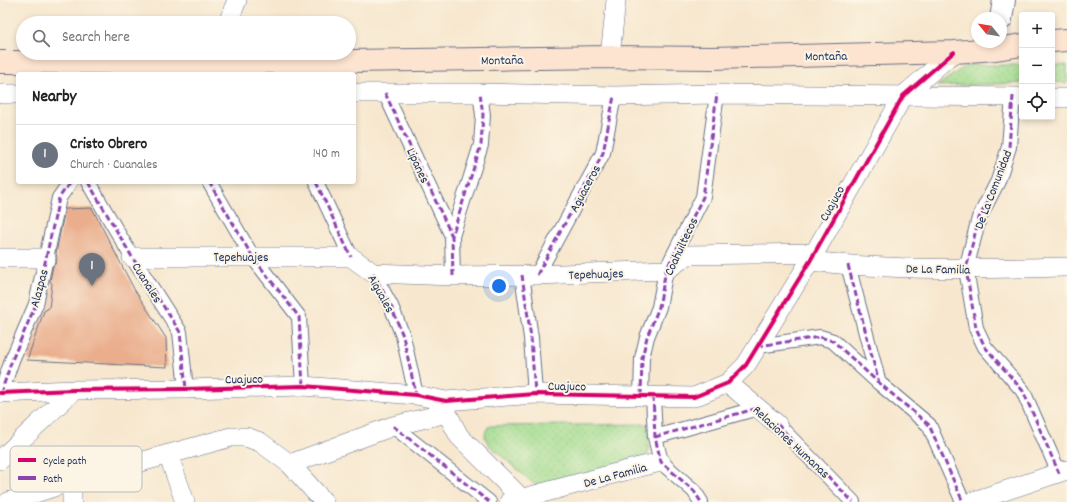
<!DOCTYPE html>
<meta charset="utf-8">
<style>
:root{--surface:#fff;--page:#f6f6f6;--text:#222;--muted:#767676;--line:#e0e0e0;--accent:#ea580c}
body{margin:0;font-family:Dekko,sans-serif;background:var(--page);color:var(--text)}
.controls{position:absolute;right:12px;top:12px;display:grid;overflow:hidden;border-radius:4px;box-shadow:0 2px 6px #0003}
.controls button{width:36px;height:36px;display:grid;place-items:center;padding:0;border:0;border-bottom:1px solid var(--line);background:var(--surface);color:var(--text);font:20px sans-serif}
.compass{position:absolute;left:971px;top:12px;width:36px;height:36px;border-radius:50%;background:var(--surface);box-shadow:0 2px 6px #0003;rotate:300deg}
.you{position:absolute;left:499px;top:286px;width:14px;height:14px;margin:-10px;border:3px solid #fff;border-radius:50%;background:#1a73e8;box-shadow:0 0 0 6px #1a73e833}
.badge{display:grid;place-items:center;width:26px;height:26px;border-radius:50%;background:var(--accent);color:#fff;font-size:13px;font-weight:700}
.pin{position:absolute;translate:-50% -33px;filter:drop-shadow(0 1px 2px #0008)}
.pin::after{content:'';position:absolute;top:21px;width:14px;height:12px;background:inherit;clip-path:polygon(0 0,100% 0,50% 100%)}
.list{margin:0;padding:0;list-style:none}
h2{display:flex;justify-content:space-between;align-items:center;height:52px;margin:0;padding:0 16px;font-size:17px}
h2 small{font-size:13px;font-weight:400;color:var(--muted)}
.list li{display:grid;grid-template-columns:26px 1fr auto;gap:12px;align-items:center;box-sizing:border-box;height:60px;padding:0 16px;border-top:1px solid var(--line)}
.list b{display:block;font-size:15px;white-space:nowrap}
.list p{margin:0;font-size:13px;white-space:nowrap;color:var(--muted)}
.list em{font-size:13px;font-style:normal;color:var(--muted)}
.icon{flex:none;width:22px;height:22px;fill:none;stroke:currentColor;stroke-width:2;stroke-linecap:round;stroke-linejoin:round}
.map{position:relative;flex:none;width:1067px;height:502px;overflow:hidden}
.search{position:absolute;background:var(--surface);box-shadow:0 2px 6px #0003;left:16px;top:16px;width:340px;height:44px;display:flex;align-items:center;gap:10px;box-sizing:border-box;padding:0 14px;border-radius:22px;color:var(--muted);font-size:15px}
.panel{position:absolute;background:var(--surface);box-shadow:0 2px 6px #0003;left:16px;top:72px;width:340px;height:112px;border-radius:4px}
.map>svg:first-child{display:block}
.park{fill:url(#park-dots);stroke:#5e8676}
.building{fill:#eaae8d}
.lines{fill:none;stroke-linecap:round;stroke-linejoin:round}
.pedestrian-casing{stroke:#686f85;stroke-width:16}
.minor-casing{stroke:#686f85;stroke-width:20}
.tertiary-casing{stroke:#686f85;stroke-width:24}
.secondary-casing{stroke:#686f85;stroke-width:24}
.pedestrian{stroke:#fff;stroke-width:14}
.minor{stroke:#fff;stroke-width:19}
.tertiary{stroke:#fff;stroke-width:22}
.secondary{stroke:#fde4d1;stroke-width:22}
.quiet{stroke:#8e44ad;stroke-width:3;stroke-dasharray:6 3;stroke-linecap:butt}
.cycleway-casing{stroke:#fcf5e5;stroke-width:6}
.cycleway{stroke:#d6006c;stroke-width:4}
.labels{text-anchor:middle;stroke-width:4;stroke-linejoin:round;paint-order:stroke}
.street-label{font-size:13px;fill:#1b2f5e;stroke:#fcf5e5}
.key{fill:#fcf5e5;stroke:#b8babc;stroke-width:1}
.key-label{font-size:11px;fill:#1b2f5e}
</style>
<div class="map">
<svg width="1067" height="502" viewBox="0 0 1067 502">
<defs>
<pattern id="park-dots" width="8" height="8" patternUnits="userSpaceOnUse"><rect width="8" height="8" fill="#a2dc8f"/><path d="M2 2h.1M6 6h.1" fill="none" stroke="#8bbd7e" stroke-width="1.8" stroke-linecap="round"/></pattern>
</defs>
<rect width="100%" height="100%" fill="#fcf5e5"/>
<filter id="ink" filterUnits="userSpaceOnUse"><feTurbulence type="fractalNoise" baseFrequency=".025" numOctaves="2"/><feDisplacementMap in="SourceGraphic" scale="8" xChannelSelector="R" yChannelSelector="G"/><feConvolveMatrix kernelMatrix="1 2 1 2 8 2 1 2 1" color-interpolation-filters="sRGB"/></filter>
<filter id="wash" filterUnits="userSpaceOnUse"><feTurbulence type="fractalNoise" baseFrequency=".012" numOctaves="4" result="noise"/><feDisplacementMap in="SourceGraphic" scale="16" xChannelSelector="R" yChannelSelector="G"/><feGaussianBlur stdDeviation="0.9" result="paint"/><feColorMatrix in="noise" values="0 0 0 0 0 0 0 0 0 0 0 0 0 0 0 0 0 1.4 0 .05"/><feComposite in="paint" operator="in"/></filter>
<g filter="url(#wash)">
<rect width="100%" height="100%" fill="#f7e7ce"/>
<path class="park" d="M 967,65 L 1022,65 L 1022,83 L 937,86 Z
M 1052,65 L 1067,65 L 1067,83 L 1052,82 Z
M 649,424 L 648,459 L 541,490 L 490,446 C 484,438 483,434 489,426 Z"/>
<g id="blocks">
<path class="building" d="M 92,208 L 134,289 L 166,338 L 167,367 L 27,360 L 44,311 L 49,308 L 52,284 L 50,281 L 53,266 L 56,263 L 57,258 L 56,253 L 65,209 Z"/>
</g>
</g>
<g filter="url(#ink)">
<use href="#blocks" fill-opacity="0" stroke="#686f85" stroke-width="1"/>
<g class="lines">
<g class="pedestrian-casing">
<path id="pedestrian" d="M 385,93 L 452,236
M 1013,96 L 1009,147 L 998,181 L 979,218 L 966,269 L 976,328 L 985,347 L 1023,391 L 1059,473
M 88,182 L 132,257 L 180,332 L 186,389
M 209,182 L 252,256 L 299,317 L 303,386
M 316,182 L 351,257
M 848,265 L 879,383
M 373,273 L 391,306 L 403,336 L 416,395
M 522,275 L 531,338 L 535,394
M 537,275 L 603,153 L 614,96
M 453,276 L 452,236 L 481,145 L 483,115 L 480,93
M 758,346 L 820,337 L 833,341 L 879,383 L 929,425 L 963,502
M 1,393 L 12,360 L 36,304 L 59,198 L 70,182
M 641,396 L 642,358 L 647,337 L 659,307 L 666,270 L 703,197 L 717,94
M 653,396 L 655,437 L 661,462 L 694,491 L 701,502
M 777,424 L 853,502
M 393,426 L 489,502
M 655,437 L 758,408"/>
</g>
<g class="minor-casing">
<path id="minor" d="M 228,23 L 237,0
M 610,57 L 616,0
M 354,93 L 480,93 L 614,96 L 717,94 L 1022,97
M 0,94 L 18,94
M 1052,98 L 1067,98
M 132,257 L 351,257 L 373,273 L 453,276 L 537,275 L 666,270 L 688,255 L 815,253
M 0,258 L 46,258
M 810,261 C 895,271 981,269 1067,267
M 728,383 L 777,424
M 0,393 L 74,390 L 186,389 L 303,386 L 416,395 L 446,401 L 535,394 L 694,397 L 728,383 L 746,365 L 810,261 L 903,96 L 954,52
M 446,401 L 447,413 L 459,436 L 525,502
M 168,454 L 185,502
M 0,460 L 74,390
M 290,464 L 393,426 L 447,413
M 8,502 L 72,481 L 231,437 L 246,437 L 260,442 L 290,464 L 324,502
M 72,502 L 72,481
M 509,502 L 639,467 L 661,462
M 971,502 L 1067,470"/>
</g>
<g class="tertiary-casing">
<path id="tertiary" d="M 1001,19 L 1004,0"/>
</g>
<g class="secondary-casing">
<path id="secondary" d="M 1052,41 L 1067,40
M 0,62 L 214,63 L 610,57 L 712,58 L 954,52 L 996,49 L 1022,45"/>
</g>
<use href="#pedestrian" class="pedestrian"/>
<use href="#minor" class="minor"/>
<use href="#tertiary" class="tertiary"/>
<use href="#secondary" class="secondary"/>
<path class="quiet" d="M 385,93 L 452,236
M 1013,96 L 1009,147 L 998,181 L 979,218 L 966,269 L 976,328 L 985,347 L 1023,391 L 1059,473
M 88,182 L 132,257 L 180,332 L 186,389
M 209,182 L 252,256 L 299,317 L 303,386
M 316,182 L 351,257
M 848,265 L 879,383
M 373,273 L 391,306 L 403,336 L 416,395
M 522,275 L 531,338 L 535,394
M 537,275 L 603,153 L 614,96
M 453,276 L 452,236 L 481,145 L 483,115 L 480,93
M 758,346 L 820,337 L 833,341 L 879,383 L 929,425 L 963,502
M 1,393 L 12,360 L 36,304 L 59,198 L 70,182
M 641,396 L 642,358 L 647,337 L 659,307 L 666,270 L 703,197 L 717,94
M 653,396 L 655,437 L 661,462 L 694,491 L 701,502
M 777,424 L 853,502
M 393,426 L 489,502
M 655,437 L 758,408"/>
<g class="cycleway-casing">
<path id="cycleway" d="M 0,393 L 74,390 L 186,389 L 303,386 L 416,395 L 446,401 L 535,394 L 694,397 L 728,383 L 746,365 L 810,261 L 903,96 L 954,52"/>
</g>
<use href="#cycleway" class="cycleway"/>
</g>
</g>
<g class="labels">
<g class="street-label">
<text transform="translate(826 55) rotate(-1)" y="5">Montaña</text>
<text transform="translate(502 59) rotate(-1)" y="5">Montaña</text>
<text transform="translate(419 165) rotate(65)" y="5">Lipanes</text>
<text transform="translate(584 188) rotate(-62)" y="5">Aguaceros</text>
<text transform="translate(992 189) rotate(-69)" y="5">De La Comunidad</text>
<text transform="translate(831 203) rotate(-61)" y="5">Cuajuco</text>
<text transform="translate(680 246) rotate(-65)" y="5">Coahuiltecos</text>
<text x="241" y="261">Tepehuajes</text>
<text transform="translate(938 268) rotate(1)" y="5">De La Familia</text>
<text transform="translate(596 273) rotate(-2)" y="5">Tepehuajes</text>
<text transform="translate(148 282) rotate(58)" y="5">Cuanales</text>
<text transform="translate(38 288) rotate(-75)" y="5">Alazpas</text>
<text transform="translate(382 293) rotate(61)" y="5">Aiguales</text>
<text transform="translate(244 378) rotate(-1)" y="5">Cuajuco</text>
<text transform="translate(567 385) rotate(1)" y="5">Cuajuco</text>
<text transform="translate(792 441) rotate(43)" y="5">Relaciones Humanas</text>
<text transform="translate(615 474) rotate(-15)" y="5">De La Familia</text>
</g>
</g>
<rect x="10" y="446" width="132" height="46" rx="6" class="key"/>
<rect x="18" y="458" width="18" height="4" fill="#d6006c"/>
<rect x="18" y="476" width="18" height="4" fill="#8e44ad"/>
<g class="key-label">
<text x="43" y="464">Cycle path</text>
<text x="43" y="482">Path</text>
</g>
</svg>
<div class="controls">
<button>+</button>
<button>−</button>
<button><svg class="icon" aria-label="locate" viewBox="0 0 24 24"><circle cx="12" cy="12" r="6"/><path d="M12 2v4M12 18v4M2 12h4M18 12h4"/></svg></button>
</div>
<svg class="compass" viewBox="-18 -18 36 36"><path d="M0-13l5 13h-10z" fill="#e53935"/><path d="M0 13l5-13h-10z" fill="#767676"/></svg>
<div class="you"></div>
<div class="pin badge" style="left:92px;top:286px;background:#6b7280">1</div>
<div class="search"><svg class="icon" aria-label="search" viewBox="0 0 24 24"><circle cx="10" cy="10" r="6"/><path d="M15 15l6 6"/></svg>Search here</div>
<section class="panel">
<h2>Nearby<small></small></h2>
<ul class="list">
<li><span class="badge" style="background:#6b7280">1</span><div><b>Cristo Obrero</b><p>Church · Cuanales</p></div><em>140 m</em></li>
</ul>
</section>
</div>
